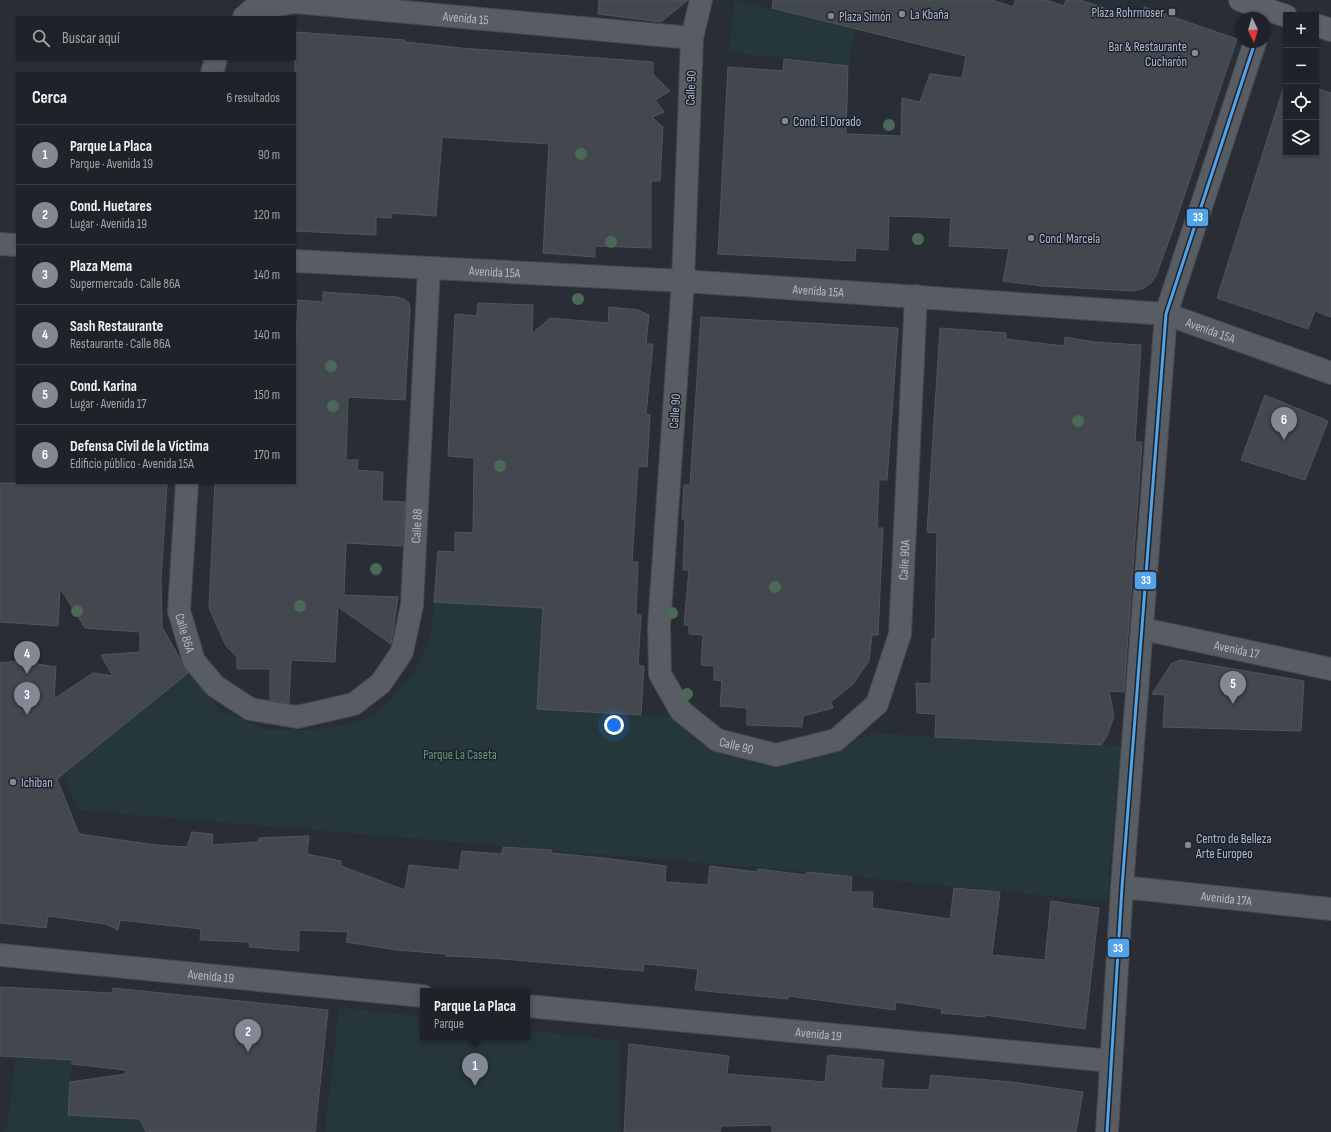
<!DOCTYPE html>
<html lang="es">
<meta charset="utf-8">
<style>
:root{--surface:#1f2228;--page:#272a30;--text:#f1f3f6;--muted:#a1a4a8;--line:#3c3f45;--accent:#828894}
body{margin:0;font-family:"Sofia Sans Condensed",sans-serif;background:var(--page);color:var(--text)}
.controls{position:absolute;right:12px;top:12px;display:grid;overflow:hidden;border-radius:0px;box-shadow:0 1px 3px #0004}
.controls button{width:36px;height:36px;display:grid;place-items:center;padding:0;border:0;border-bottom:1px solid var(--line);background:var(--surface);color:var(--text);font:20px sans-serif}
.compass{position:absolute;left:1235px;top:12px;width:36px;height:36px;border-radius:50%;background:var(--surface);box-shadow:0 1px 3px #0004;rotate:175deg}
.you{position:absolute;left:614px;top:725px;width:14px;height:14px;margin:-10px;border:3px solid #fff;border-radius:50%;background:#1a73e8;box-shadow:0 0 0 6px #1a73e833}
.badge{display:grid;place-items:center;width:26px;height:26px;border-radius:50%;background:var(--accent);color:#fff;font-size:13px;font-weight:700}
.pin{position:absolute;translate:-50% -33px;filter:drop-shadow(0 1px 2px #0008)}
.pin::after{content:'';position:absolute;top:21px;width:14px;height:12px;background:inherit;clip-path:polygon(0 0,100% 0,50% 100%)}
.popup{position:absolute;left:420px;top:988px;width:110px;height:52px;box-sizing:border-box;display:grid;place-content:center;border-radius:0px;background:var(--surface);filter:drop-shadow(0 1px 3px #0005);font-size:13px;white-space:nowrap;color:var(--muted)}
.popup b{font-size:15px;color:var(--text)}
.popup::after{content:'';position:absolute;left:50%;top:100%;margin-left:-8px;border:8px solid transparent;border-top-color:var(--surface)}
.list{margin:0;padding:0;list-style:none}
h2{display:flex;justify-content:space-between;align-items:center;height:52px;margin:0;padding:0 16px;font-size:17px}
h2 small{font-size:13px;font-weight:400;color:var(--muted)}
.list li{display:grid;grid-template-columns:26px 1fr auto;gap:12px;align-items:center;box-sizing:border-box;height:60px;padding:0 16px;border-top:1px solid var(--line)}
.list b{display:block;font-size:15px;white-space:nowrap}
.list p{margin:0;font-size:13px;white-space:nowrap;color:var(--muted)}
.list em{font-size:13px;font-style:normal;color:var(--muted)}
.icon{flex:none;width:22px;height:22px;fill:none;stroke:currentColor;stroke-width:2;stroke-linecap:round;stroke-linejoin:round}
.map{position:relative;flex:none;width:1331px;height:1132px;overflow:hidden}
.search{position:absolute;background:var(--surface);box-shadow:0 1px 3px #0004;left:16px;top:16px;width:280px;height:44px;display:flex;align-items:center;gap:10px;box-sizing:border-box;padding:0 14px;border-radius:0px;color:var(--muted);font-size:15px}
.panel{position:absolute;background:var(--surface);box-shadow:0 1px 3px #0004;left:16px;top:72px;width:280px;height:412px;border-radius:0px}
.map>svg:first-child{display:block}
.green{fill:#26373b}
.building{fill:#43474e;stroke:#51555d}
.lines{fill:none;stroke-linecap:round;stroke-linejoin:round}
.minor-casing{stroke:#45484e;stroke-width:24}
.secondary-casing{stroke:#45484e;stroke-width:24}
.minor{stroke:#585c63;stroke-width:22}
.secondary{stroke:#5c6068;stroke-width:22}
.bus-1-casing{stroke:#1c2330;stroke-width:6}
.bus-1{stroke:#53a3e8;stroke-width:3}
.tree{fill:#4c6858}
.poi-dot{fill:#828894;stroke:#1c2330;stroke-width:1.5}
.labels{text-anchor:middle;stroke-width:3;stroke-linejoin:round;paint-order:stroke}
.poi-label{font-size:13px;fill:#b2b9c7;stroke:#1c2330;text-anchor:start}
.street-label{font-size:13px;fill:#b2b9c7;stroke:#1c2330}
.park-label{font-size:13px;fill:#699875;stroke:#1c2330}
.line-badge{stroke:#1c2330;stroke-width:1.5}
.badge-label{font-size:11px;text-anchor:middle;font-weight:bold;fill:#fff}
</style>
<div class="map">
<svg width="1331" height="1132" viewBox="0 0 1331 1132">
<rect width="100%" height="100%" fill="#292d35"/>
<path class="green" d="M 735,0 L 856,29 L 848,66 L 728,52 Z
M 434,602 L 543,608 L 537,709 L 673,717 L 692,738 L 728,756 L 774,766 L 817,755 L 871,733 L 1121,746 L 1107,902 L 807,872 L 78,810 L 63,775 L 188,673 L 220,710 L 268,730 L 308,730 L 344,725 L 374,715 L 394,697 L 416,668 L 430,636 Z
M 339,1007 L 423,1017 L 423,1037 L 527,1037 L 527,1030 L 620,1041 L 621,1132 L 325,1132 Z
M 15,1058 L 72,1060 L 69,1115 L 122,1118 L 169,1095 L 146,1132 L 2,1132 L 7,1129 Z"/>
<path class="building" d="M 599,0 L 688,0 L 661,22 L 598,14 Z
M 773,0 L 992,0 L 1013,7 L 1015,0 L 1046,0 L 1064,6 L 1066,0 L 1080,0 L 1138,19 L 1144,7 L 1237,39 L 1172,232 L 1156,276 L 1151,283 L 1144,288 L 1134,291 L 1042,286 L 1003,281 L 1009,249 L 949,246 L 951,218 L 889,216 L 888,250 L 856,248 L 855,261 L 718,254 L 728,67 L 783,71 L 784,59 L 848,66 L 846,134 L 901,136 L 902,98 L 920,102 L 930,74 L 962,78 L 966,56 L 772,8 Z
M 295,32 L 405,40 L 405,42 L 461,48 L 653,62 L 653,74 L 670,91 L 655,100 L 664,112 L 652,117 L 663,127 L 660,181 L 651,181 L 651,248 L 595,246 L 595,257 L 543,253 L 549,144 L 442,137 L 436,216 L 391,213 L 391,218 L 376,217 L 376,235 L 295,231 Z
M 1286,80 L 1286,153 L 1316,153 L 1316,88 L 1331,93 L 1331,317 L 1315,311 L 1308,329 L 1217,298 Z
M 323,292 L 397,297 L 404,299 L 409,303 L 410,309 L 405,400 L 348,397 L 346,460 L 358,460 L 357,470 L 383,472 L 382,501 L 405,502 L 402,546 L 346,543 L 344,595 L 398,597 L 391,644 L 338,607 L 335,662 L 291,660 L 289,703 L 270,700 L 270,669 L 237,669 L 237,657 L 226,646 L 209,608 L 215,483 L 295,483 L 295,358 L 298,300 L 323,302 Z
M 478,303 L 533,305 L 532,334 L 550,318 L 608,323 L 609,307 L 638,310 L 649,315 L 646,344 L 653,344 L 646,414 L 650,415 L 647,467 L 638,466 L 632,562 L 638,562 L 636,614 L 641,615 L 638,666 L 644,666 L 641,715 L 537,709 L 543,608 L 434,602 L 438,551 L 455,552 L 455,532 L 473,533 L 474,458 L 448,456 L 455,314 L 477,316 Z
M 701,317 L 898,328 L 887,480 L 879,480 L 877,528 L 883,528 L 878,635 L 872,635 L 869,661 L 853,684 L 831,702 L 833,708 L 803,716 L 802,727 L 747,725 L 747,708 L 720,706 L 722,681 L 714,680 L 714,666 L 701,665 L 703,635 L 689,634 L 689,625 L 684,625 L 689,570 L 683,570 L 685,519 L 682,519 L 684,485 L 690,485 Z
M 940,328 L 1006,333 L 1006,339 L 1064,346 L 1065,337 L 1094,342 L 1141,345 L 1135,442 L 1142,442 L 1124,692 L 1109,691 L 1114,716 L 1107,736 L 1101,745 L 935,737 L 936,714 L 917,713 L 916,683 L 931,684 L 932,639 L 935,639 L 937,533 L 927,532 Z
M 1265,395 L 1328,421 L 1305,480 L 1241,460 Z
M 0,483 L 167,483 L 161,581 L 162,627 L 188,673 L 57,779 L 79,834 L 156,845 L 187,847 L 192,832 L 213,834 L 212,845 L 258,842 L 259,838 L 309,836 L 307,854 L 341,861 L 341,866 L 405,890 L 409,865 L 459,870 L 462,851 L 502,854 L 503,847 L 552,850 L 551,853 L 604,858 L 666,866 L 665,882 L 708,885 L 710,866 L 757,872 L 758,869 L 806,875 L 807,872 L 852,877 L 851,892 L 873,892 L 872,908 L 950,919 L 954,888 L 1000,892 L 992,955 L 1045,960 L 1051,901 L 1099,908 L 1085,1029 L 985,1015 L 985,1017 L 941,1013 L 942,1009 L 896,1002 L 895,1010 L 788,996 L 788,999 L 695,990 L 698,969 L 644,964 L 643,971 L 491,958 L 446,956 L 446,954 L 397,950 L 346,942 L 348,932 L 299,930 L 299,951 L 249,947 L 250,942 L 200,940 L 201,929 L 120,920 L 118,930 L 106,924 L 48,916 L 46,928 L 0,923 L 0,663 L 19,661 L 56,667 L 54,699 L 93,673 L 113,676 L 101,655 L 140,652 L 140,632 L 85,628 L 60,588 L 58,626 L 0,622 Z
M 1181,660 L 1304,681 L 1301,731 L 1163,727 L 1165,695 L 1152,694 L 1172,663 Z
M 0,987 L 112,993 L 113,988 L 328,1010 L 315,1132 L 146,1132 L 140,1119 L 68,1115 L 70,1082 L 126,1074 L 126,1070 L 72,1064 L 72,1060 L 0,1056 Z
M 629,1044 L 729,1056 L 727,1074 L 825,1082 L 828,1055 L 884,1060 L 881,1088 L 929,1090 L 931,1075 L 1012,1082 L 1083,1092 L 1076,1132 L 772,1132 L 772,1125 L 721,1126 L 720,1132 L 624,1132 Z"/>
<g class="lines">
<g class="minor-casing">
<g id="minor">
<path id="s1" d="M 701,0 L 692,38 L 683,281 L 659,627 L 660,674 L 681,711 L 717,740 L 776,755 L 836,740 L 877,704 L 900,634 L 916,296"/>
<path id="s2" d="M 244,17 L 252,10 L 295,2 L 692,38"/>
<path d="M 212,73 L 216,59"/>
<path d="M 0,244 L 17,245"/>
<path id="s3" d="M 295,261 L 683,281 L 1166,314 L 1331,373"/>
<path id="s4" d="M 187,483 L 179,611 L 194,661 L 215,686 L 250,709 L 297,717 L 354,704 L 381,683 L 402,652 L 412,605 L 429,269"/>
<path id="s5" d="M 1143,629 L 1331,669"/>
<path id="s6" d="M 1122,887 L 1331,909"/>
<path id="s7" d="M 0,955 L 423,996"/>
<path id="s8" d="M 527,1006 L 1111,1061"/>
<path d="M 1107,1132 L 1122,887 L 1166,314 L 1255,42"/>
</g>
</g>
<g class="secondary-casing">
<path id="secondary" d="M 1240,0 L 1286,16
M 1316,25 L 1331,30"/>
</g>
<use href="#minor" class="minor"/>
<use href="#secondary" class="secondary"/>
<g class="bus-1-casing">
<path id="bus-1" d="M 1107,1132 L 1122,887 L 1166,314 L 1255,42"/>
</g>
<use href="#bus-1" class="bus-1"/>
</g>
<g class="tree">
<circle cx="889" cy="125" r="6"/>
<circle cx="581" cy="154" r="6"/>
<circle cx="918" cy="239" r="6"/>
<circle cx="611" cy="242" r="6"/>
<circle cx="578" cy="299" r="6"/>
<circle cx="331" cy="366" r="6"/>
<circle cx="333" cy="406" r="6"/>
<circle cx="1078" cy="421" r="6"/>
<circle cx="500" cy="466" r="6"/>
<circle cx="376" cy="569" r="6"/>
<circle cx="775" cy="587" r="6"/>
<circle cx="300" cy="606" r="6"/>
<circle cx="77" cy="611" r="6"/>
<circle cx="672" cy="613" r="6"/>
<circle cx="687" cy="694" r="6"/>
</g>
<g class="poi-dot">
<rect x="1168" y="8" width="8" height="8" rx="2"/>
<circle cx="902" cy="14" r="4"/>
<circle cx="831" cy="16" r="4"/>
<circle cx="1195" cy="53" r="4"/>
<circle cx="785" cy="121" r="4"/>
<circle cx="1031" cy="238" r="4"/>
<circle cx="13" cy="782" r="4"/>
<circle cx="1188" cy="845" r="4"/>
</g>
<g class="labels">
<g class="poi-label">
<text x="1164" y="17" text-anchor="end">Plaza Rohrmoser</text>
<text x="910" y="19">La Kbaña</text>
<text x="839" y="21">Plaza Simón</text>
<text x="1187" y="51" text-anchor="end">Bar &amp; Restaurante<tspan x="1187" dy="15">Cucharón</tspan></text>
<text x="793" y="126">Cond. El Dorado</text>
<text x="1039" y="243">Cond. Marcela</text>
<text x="21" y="787">Ichiban</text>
<text x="1196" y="843">Centro de Belleza<tspan x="1196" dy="15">Arte Europeo</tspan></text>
</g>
<g class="street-label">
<text dy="5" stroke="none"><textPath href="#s2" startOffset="226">Avenida 15</textPath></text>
<text transform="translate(690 88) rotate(-88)" y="5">Calle 90</text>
<text dy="5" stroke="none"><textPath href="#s3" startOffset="200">Avenida 15A</textPath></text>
<text dy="5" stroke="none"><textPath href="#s3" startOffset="524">Avenida 15A</textPath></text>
<text dy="5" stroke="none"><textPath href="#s3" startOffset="920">Avenida 15A</textPath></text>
<text transform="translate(674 411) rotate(-86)" y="5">Calle 90</text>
<text dy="5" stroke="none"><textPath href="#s4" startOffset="560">Calle 88</textPath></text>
<text dy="5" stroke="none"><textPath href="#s1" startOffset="1090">Calle 90A</textPath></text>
<text dy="5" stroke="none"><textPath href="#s4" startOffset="151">Calle 86A</textPath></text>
<text dy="5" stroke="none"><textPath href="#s5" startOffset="96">Avenida 17</textPath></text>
<text dy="5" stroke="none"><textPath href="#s1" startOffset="785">Calle 90</textPath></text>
<text dy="5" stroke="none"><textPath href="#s6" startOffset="105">Avenida 17A</textPath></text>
<text dy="5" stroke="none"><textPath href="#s7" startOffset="212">Avenida 19</textPath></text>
<text dy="5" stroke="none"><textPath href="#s8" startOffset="293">Avenida 19</textPath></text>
</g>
<g class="park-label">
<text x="460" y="759">Parque La Caseta</text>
</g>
</g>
<g class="line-badge">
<rect x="1186" y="208" width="23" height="19" rx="4" fill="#53a3e8"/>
<rect x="1134" y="571" width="23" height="19" rx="4" fill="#53a3e8"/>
<rect x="1107" y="938" width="23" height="20" rx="4" fill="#53a3e8"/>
</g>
<g class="badge-label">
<text x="1198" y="221">33</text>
<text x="1146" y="584">33</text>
<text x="1118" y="952">33</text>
</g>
</svg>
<div class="controls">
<button>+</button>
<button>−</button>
<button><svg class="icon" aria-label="locate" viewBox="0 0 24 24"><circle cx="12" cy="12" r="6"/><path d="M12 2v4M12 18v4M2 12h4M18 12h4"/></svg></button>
<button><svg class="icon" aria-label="layers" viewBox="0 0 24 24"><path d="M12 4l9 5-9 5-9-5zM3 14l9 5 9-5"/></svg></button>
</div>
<svg class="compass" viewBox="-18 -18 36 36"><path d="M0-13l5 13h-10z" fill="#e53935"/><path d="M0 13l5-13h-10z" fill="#a1a4a8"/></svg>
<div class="you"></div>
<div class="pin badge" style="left:475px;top:1086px">1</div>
<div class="popup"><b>Parque La Placa</b>Parque</div>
<div class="pin badge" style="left:248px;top:1052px">2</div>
<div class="pin badge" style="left:27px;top:715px">3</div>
<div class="pin badge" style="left:27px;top:674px">4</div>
<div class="pin badge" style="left:1233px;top:704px">5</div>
<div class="pin badge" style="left:1284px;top:440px">6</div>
<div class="search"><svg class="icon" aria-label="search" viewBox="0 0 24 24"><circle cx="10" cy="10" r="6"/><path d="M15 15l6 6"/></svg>Buscar aquí</div>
<section class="panel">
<h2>Cerca<small>6 resultados</small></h2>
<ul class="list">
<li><span class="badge">1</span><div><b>Parque La Placa</b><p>Parque · Avenida 19</p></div><em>90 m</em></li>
<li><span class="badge">2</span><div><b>Cond. Huetares</b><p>Lugar · Avenida 19</p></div><em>120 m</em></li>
<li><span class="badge">3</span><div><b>Plaza Mema</b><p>Supermercado · Calle 86A</p></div><em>140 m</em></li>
<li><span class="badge">4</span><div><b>Sash Restaurante</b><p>Restaurante · Calle 86A</p></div><em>140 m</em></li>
<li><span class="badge">5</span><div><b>Cond. Karina</b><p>Lugar · Avenida 17</p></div><em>150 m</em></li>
<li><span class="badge">6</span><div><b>Defensa Civil de la Víctima</b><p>Edificio público · Avenida 15A</p></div><em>170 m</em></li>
</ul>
</section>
</div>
